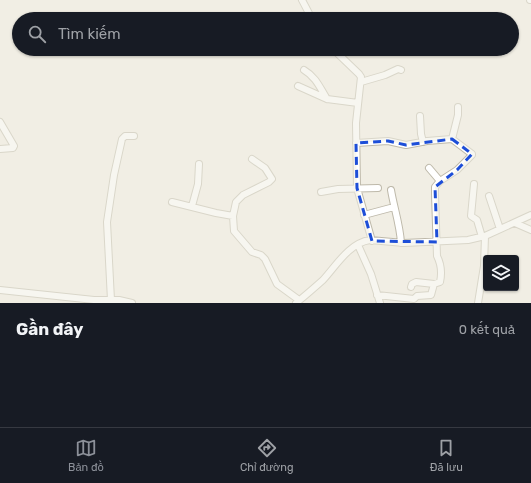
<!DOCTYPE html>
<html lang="vi">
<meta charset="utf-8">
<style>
:root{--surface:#171b24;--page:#242831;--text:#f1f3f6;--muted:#9ea1a6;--line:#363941;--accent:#8c9099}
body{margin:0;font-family:Rubik,sans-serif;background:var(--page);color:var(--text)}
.controls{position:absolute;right:12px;bottom:12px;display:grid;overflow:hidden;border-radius:4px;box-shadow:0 1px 3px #0004}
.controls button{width:36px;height:36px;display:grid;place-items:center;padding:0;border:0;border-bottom:1px solid var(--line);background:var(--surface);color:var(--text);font:20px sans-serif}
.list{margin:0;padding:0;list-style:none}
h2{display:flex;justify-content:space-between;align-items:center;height:52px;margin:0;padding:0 16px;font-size:17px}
h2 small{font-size:13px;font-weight:400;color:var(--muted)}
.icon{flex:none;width:22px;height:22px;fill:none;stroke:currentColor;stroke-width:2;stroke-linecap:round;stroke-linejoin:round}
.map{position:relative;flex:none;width:531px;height:303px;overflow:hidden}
.search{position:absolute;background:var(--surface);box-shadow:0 1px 3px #0004;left:12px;right:12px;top:12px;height:44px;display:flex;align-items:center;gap:10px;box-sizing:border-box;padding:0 14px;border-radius:22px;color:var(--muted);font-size:15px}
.sheet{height:124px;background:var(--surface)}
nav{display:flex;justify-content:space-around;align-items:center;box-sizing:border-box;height:56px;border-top:1px solid var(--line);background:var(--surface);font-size:11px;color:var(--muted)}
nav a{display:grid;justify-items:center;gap:2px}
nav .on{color:var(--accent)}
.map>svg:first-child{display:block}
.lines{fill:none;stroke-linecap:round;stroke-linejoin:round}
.minor-casing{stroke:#beb9aa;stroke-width:8}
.minor{stroke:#fff;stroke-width:6}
.marked{fill:none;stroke:#1d4ed8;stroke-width:3;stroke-dasharray:8 5;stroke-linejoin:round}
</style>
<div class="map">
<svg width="531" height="303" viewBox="0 0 531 303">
<rect width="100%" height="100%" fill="#f1eee4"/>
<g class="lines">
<g class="minor-casing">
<path id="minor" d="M 302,0 L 312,19
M 530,0 L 531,0
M 333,49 L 359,74 L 361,77 L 356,123 L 357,188 L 372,241
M 304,70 C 316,77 320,88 327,99
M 361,82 L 385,75 L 398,69 L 401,70
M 298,86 L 327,99 L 358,103
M 420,116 L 421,134 L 423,142
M 0,122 L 14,146 L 13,148 L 0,149
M 452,139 L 458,115 L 458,107
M 356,143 L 388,141 L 406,145 L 427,141 L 452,139 L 472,154 L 472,155 L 457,170 L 440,181 L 429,168
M 252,159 L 265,168 L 272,179 L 269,182 L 243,195 L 236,202 L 233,216 L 234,231 L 252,252 L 261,255 L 265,259 L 277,284 L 299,300
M 474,184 L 471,216 L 477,220 L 482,237
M 391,190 C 394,208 400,225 401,243
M 321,192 L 338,189 L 378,188
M 489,196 L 500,229
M 172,202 L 216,213 L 233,216
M 192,206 L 198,184 L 199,164
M 364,215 L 394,207
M 515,223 L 531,230
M 358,245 L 371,274 L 380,303
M 434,284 L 440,282 C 442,273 441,264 437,256 L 435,194 L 435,187 L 440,181
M 0,290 L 94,300 L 119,300 L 132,303
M 377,295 L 414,299 L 417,296 L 431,295 L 434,284 L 416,282 L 412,284 L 411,287
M 111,300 L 107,222 L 114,175 L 122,139 L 125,136 L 134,136
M 296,303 C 305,296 314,288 323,280 C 336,266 349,243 370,240 L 404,243 L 468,240 L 485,236 L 531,215
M 478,303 L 484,266 L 485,236"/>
</g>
<use href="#minor" class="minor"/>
</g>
<path d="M0 0H531V303H0ZM 452,139 L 472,154 L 457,170 L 435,187 L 437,242 L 372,241 L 357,188 L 356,143 L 388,141 L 406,145 Z" fill="#f1eee4" fill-opacity=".55" fill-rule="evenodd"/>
<path class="marked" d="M 452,139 L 472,154 L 457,170 L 435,187 L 437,242 L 372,241 L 357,188 L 356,143 L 388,141 L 406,145 Z"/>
</svg>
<div class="controls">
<button><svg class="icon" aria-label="layers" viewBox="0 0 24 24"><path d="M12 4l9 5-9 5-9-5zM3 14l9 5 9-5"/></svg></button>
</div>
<div class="search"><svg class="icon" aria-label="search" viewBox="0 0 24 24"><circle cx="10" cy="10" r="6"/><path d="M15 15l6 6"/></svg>Tìm kiếm</div>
</div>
<section class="sheet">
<h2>Gần đây<small>0 kết quả</small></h2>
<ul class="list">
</ul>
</section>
<nav>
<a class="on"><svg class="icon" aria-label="map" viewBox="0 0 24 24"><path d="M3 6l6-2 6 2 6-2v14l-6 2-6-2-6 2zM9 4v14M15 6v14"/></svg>Bản đồ</a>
<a><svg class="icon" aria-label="directions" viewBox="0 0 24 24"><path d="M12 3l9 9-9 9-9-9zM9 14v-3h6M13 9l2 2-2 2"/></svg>Chỉ đường</a>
<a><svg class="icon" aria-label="saved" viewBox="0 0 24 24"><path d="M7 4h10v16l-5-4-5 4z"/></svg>Đã lưu</a>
</nav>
